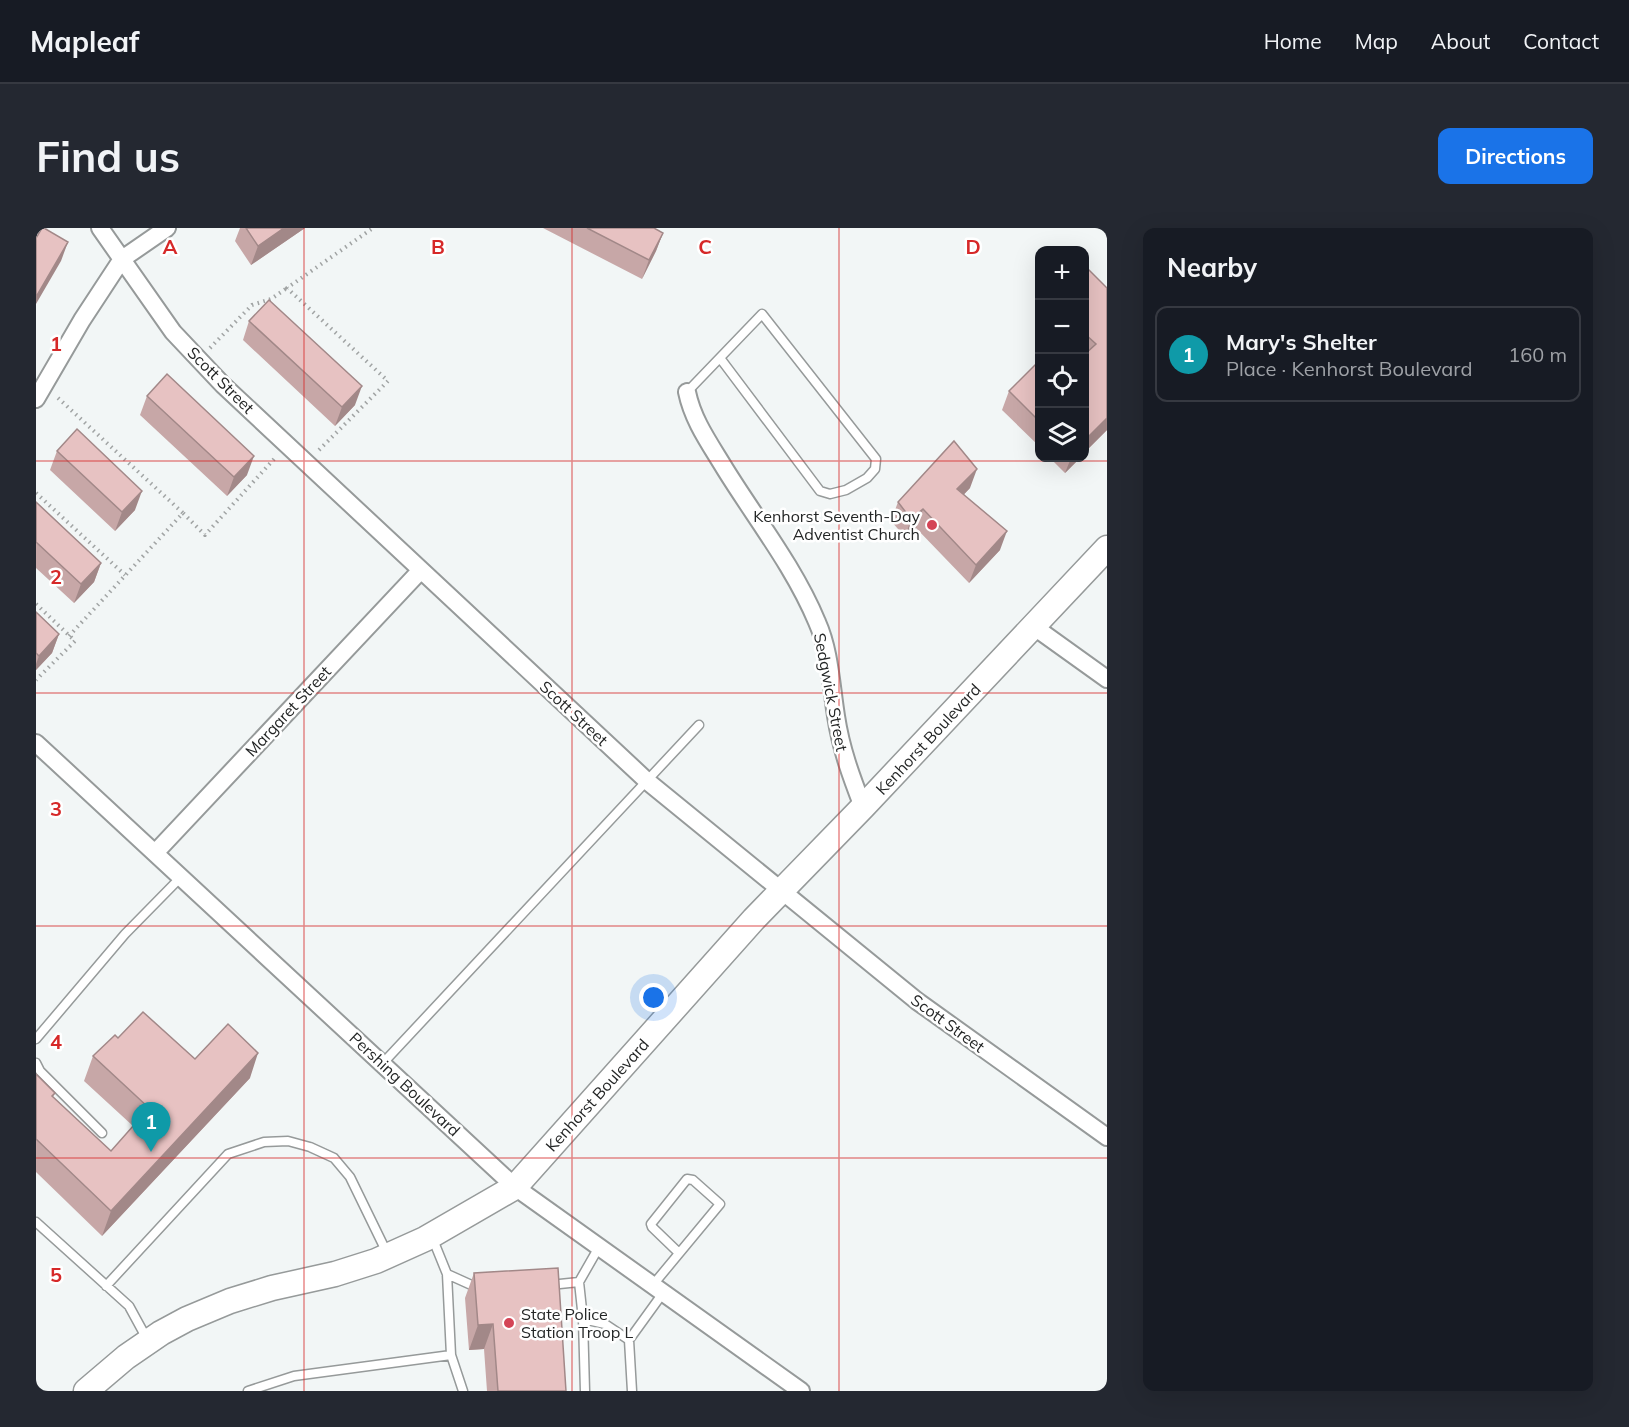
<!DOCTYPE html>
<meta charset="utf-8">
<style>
:root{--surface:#171b24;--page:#242831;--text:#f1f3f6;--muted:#9ea1a6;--line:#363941;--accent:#1a73e8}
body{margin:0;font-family:Mulish,sans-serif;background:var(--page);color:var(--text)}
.controls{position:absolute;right:18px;top:18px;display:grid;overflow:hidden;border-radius:12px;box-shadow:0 6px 24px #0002}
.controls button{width:54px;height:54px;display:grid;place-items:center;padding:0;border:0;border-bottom:2px solid var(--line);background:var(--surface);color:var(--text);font:30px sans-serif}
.you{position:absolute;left:618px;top:770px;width:21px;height:21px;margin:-15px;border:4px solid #fff;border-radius:50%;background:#1a73e8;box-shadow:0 0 0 9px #1a73e833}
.badge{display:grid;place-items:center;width:39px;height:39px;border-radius:50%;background:var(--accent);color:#fff;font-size:20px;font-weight:700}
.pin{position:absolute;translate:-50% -50px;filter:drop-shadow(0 2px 3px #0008)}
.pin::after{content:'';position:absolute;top:32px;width:21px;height:18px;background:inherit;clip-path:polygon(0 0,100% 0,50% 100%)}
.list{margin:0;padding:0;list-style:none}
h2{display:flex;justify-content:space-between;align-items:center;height:78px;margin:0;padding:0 24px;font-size:26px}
h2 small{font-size:20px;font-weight:400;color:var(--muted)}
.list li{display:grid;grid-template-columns:39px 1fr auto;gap:18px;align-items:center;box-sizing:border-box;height:96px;margin:0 12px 12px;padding:0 12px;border:2px solid var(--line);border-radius:12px}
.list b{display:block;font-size:22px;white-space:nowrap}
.list p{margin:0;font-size:20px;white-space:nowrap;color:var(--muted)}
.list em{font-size:20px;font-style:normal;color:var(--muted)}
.icon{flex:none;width:33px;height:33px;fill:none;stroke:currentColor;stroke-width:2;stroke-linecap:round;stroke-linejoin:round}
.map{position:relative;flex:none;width:1071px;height:1163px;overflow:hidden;border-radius:12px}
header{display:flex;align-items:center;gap:36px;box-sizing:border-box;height:84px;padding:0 30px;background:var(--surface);border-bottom:2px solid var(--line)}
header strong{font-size:28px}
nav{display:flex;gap:33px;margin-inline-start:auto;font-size:21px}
.intro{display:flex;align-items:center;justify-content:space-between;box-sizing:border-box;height:144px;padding:0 36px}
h1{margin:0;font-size:42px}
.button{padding:15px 27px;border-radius:12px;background:var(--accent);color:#fff;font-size:21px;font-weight:700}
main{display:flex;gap:36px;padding:0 36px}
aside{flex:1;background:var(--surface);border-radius:12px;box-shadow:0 6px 24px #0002}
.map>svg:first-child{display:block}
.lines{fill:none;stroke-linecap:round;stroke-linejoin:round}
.lane-casing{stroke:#969a9a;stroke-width:11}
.street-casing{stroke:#969a9a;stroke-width:20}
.secondary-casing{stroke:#969a9a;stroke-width:27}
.path{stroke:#a1a4a4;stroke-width:4;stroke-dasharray:1.5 4.5;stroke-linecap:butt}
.lane{stroke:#fff;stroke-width:8}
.street{stroke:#fff;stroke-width:16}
.secondary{stroke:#fff;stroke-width:24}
.wall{fill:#c7a7a7}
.shaded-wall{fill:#a28888}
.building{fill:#e7c2c2;stroke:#a28888;stroke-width:1.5}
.grid{fill:none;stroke:#d62828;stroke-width:1.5;stroke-opacity:0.55}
.poi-dot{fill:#d44456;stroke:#fff;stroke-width:2}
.labels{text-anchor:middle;stroke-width:5;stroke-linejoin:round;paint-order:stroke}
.street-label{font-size:16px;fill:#242626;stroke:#fff}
.poi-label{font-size:16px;fill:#242626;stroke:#fff;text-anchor:end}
.grid-label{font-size:20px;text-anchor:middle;font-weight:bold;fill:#d62828;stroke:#fff;stroke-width:5;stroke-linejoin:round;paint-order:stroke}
</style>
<header>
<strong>Mapleaf</strong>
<nav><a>Home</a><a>Map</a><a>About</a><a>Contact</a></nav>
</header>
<div class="intro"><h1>Find us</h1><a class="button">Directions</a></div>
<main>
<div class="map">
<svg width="1071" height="1163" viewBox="0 0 1071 1163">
<rect width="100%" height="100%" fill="#f2f6f6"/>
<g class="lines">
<g class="lane-casing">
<path id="lane" d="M 651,164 L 726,86 L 840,231 L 839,241 L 831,250 L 810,262 L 794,266 L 784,263 L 684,130
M 0,811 L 89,706 L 145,649
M 0,835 L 4,843 L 66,905
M 347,835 L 663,497
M 0,994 L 93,1078 L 111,1111
M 396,1009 L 411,1046 L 415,1127 L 427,1163
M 411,1046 L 442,1060
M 543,1054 L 547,1091 L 549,1163
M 514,1057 L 543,1054 L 563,1019
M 70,1058 L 192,926 L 228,914 L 252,913 L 274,919 L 298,930 L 314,949 L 352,1027
M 616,1058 L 684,976 L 657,952 L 651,951 L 615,996 L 616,999 L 643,1025
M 547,1091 L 569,1096 L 593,1112
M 212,1163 L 258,1148 L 415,1127
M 596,1163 L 593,1112 L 627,1065"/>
</g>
<g class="street-casing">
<path id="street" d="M 64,0 L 137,104 L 187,157 L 611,553 L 881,773 L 1071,909
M 651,164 C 657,193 674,216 689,241 C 720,291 758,339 781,394 C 794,423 795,457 800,488 C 805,521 815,548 827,579
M 0,171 L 46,92 L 86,31 L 131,0
M 997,398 L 1071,451
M 0,515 L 479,959 L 765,1163
M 119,625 L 385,342"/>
</g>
<g class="secondary-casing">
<path id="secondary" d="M 50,1163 L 90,1129 L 125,1105 L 151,1091 L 194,1073 L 236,1060 L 299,1046 L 340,1033 L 389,1011 L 479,959 L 718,691 L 827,579 L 1071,320"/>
</g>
<path class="path" d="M 174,120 L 216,77 L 235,71 L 251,60
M 22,170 L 147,285
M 283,222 L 352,153 L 251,60 L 337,0
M 0,265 L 89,347
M 0,376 L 39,413 L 0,452
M 33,408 L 147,285 L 169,307 L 239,230"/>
<use href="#lane" class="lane"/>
<use href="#street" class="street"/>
<use href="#secondary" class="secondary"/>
</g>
<path class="wall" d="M 204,0 L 269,0 L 215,37 L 199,13 Z
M 507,0 L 618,0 L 627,5 L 620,23 L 606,51 Z
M 1048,44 L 1071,60 L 1071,202 L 1048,225 Z
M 213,93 L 319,177 L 299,198 L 207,112 Z
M 1004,132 L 1004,219 L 966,182 L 973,163 Z
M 111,168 L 211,247 L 191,268 L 104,187 Z
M 21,223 L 99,282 L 79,303 L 14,242 Z
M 1014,230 L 1044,230 L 1029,245 Z
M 934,260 L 928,266 L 964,322 L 933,355 L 880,300 L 869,309 L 855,293 L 862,274 Z
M 0,274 L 65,335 L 58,354 L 38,375 L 0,340 Z
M 0,384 L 23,406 L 16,425 L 0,442 Z
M 82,810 L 159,831 L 214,850 L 66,1008 L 0,944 L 0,846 L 19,865 L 17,869 L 75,923 L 97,898 L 48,853 L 57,828 Z
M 438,1045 L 530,1163 L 451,1163 L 448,1121 L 433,1122 L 429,1070 Z"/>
<path class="shaded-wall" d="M 248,0 L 269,0 L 215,37 L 222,18 Z
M 627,5 L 620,23 L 606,51 L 613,32 Z
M 32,14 L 25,33 L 0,76 L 0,69 Z
M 326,158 L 319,177 L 299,198 L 306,179 Z
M 1071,190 L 1071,202 L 1048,225 L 1048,213 Z
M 218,228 L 211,247 L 191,268 L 198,249 Z
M 1035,230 L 1044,230 L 1029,245 Z
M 941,241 L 934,260 L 915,280 L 921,261 Z
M 106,263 L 99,282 L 79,303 L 86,284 Z
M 887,281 L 880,300 L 869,309 L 875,291 Z
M 971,303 L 964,322 L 933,355 L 940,337 Z
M 65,335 L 58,354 L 38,375 L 45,356 Z
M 23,406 L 16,425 L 0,442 L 0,436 L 3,428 Z
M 222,825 L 214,850 L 66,1008 L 75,983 Z
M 457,1096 L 448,1121 L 433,1122 L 442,1097 Z"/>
<path class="building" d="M 6,0 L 8,0 L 32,14 L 0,69 L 0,10 Z
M 210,0 L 248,0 L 222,18 Z
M 551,0 L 618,0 L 627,5 L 613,32 Z
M 1052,41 L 1071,60 L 1071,190 L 1048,213 L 1048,127 L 1060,116 L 1048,105 L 1048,44 Z
M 233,72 L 326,158 L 306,179 L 213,93 Z
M 1004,132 L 1004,194 L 973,163 Z
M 131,146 L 218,228 L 198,249 L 111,168 Z
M 41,201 L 106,263 L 86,284 L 21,223 Z
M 918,213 L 941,241 L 921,261 L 971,303 L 940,337 L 887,281 L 875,291 L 862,274 Z
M 0,274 L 65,335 L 45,356 L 0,314 Z
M 0,384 L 23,406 L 3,428 L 0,425 Z
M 107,784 L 159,831 L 192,796 L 222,825 L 75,983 L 0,911 L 0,846 L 19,865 L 16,868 L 75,923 L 113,880 L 57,828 L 79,807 L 82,810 Z
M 522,1040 L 530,1163 L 462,1163 L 457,1096 L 442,1097 L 438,1045 Z"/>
<path class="grid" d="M 268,0 L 268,1163M 536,0 L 536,1163M 803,0 L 803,1163M 0,233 L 1071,233M 0,465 L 1071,465M 0,698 L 1071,698M 0,930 L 1071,930"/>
<g class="poi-dot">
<circle cx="896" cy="297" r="6"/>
<circle cx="473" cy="1095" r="6"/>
</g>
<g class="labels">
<g class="street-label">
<text transform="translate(185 152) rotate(45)" y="6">Scott Street</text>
<text transform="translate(795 464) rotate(79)" y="6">Sedgwick Street</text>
<text transform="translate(252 483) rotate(-47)" y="6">Margaret Street</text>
<text transform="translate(538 485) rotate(43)" y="6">Scott Street</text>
<text transform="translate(892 511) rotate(-47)" y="6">Kenhorst Boulevard</text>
<text transform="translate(912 795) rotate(36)" y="6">Scott Street</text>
<text transform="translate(369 856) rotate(43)" y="6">Pershing Boulevard</text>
<text transform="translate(561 867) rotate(-48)" y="6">Kenhorst Boulevard</text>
</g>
<g class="poi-label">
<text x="884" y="294">Kenhorst Seventh-Day<tspan x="884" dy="18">Adventist Church</tspan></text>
<text x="485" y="1092" text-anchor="start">State Police<tspan x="485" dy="18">Station Troop L</tspan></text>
</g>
</g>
<g class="grid-label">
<text x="134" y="26">A</text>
<text x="402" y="26">B</text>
<text x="669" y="26">C</text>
<text x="937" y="26">D</text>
<text x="20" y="123">1</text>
<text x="20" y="356">2</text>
<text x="20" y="588">3</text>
<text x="20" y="821">4</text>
<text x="20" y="1054">5</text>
</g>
</svg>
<div class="controls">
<button>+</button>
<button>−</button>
<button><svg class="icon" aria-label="locate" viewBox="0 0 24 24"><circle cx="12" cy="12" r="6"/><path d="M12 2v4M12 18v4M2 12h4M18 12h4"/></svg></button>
<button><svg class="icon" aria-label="layers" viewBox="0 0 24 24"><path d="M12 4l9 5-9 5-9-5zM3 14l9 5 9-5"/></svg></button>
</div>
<div class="you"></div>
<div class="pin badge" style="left:115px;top:924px;background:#0f9aa8">1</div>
</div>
<aside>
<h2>Nearby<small></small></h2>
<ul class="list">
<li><span class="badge" style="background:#0f9aa8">1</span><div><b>Mary's Shelter</b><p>Place · Kenhorst Boulevard</p></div><em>160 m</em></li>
</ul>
</aside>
</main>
